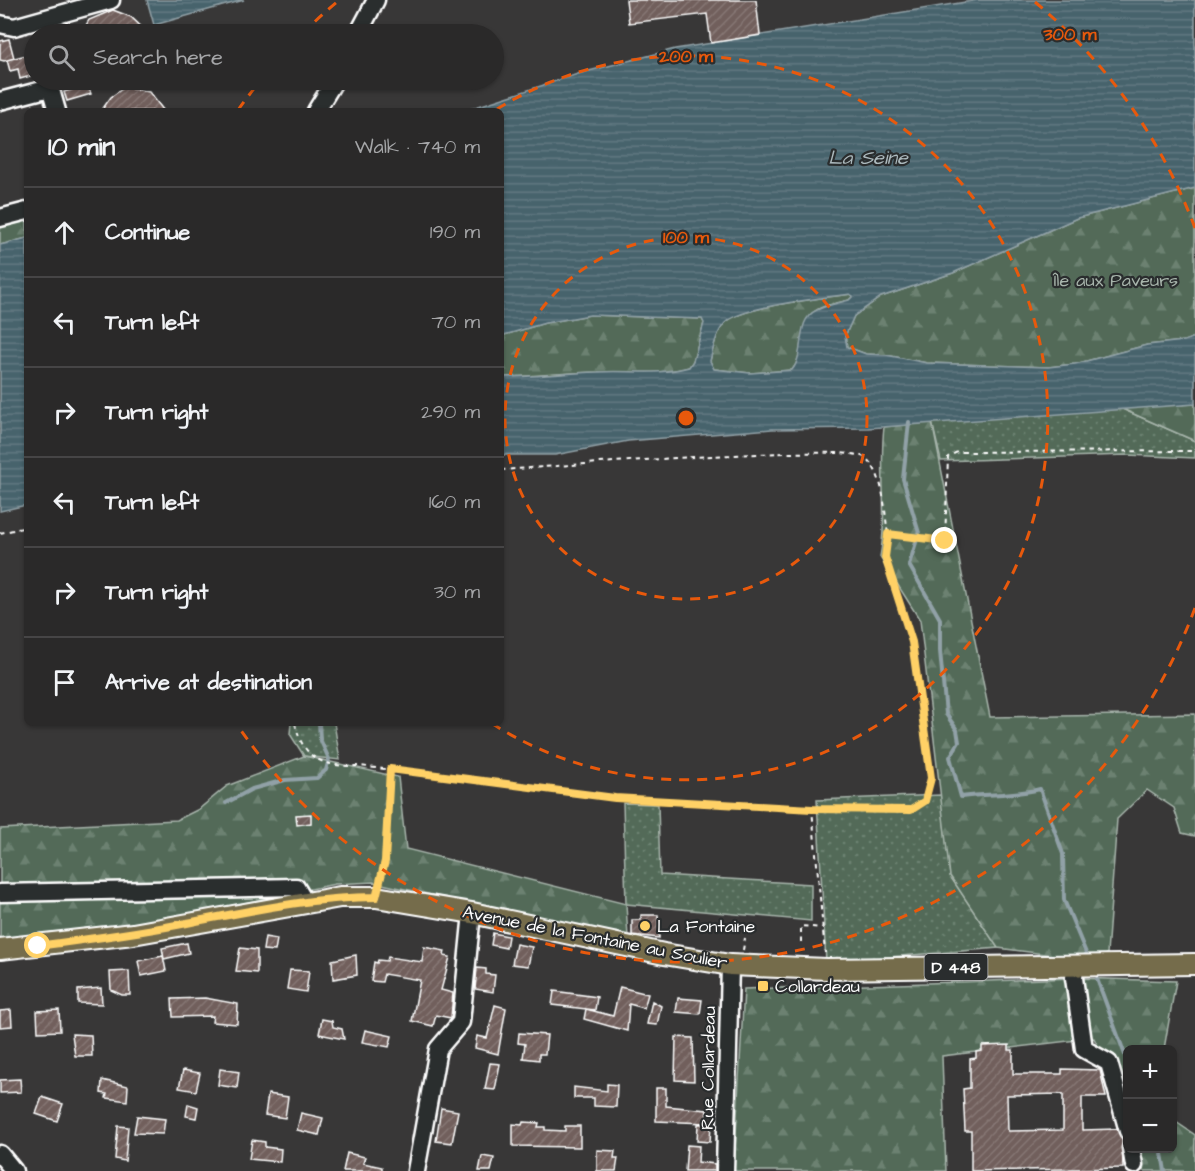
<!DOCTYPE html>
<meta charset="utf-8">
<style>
:root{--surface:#2a2929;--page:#363535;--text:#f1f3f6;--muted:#a5a6a8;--line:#464546}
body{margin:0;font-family:"Architects Daughter",sans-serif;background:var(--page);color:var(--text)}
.controls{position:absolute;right:18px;bottom:18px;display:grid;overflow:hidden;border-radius:9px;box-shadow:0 2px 4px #0004}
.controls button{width:54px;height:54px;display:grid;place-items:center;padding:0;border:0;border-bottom:2px solid var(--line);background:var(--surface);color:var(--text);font:30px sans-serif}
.stop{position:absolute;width:18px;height:18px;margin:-14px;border:4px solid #ffd166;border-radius:50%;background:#fff}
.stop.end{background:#ffd166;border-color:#fff;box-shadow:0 2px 6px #0008}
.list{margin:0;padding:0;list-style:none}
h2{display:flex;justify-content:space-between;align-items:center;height:78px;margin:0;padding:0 24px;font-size:26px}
h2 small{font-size:20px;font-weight:400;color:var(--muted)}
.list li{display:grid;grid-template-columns:39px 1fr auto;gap:18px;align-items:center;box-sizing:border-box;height:90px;padding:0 24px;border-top:2px solid var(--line)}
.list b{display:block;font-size:22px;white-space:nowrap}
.list em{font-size:20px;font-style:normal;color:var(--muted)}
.icon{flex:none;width:33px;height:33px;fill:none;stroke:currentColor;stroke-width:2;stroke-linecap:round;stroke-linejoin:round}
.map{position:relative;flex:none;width:1195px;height:1171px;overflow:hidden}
.search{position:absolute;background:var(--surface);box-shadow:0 2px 4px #0004;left:24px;top:24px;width:480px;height:66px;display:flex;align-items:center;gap:15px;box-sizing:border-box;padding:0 21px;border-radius:33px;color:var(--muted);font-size:22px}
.panel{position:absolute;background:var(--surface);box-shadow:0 2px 4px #0004;left:24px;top:108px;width:480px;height:618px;border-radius:9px}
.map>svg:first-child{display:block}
.grass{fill:url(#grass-dots);stroke:#a8b5ac;stroke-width:1.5}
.forest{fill:url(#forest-firs);stroke:#a8b5ac;stroke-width:1.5}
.water{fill:url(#water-rules);stroke:#91a1a7;stroke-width:1.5;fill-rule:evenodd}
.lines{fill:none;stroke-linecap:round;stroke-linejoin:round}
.stream{stroke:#91a1a7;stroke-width:4}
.building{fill:url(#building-hatch);stroke:#fff;stroke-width:1.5;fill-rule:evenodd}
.minor-casing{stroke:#fff;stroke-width:21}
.major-casing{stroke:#fff;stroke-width:24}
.path{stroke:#fff;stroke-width:2;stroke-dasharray:4.5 4.5;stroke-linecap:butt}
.minor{stroke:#2a2d2e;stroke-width:16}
.major{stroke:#746c4b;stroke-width:20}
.route{stroke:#ffd166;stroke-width:8}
.ring{fill:none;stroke:#e8590c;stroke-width:3;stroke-dasharray:10 8}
.poi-dot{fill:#ffd166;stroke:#2a2d2e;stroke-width:2}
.labels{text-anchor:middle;stroke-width:4.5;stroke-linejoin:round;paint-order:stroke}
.shield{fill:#2a2d2e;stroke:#bfc0c0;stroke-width:1.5}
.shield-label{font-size:16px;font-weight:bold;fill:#fff}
.park-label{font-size:18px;fill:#a8b5ac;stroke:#2a2d2e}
.poi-label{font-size:18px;fill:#fff;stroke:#2a2d2e;text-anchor:start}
.street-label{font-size:18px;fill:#fff;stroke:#2a2d2e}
.water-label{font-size:20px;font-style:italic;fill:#acb9bd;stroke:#2a2d2e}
.centre{fill:#e8590c;stroke:#2a2d2e;stroke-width:3}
.ring-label{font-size:18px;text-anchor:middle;font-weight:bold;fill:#e8590c;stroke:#2a2d2e;stroke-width:4.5;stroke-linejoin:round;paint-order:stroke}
</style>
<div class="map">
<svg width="1195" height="1171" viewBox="0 0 1195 1171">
<defs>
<pattern id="grass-dots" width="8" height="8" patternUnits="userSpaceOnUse" patternTransform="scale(1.5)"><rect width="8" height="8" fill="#526b58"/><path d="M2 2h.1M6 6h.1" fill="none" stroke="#6c8171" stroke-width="1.8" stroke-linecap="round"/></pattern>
<pattern id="forest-firs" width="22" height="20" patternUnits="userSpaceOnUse" patternTransform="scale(1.5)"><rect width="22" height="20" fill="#526b58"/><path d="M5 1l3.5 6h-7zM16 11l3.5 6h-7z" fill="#6c8171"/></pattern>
<pattern id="water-rules" width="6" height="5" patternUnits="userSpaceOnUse" patternTransform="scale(1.5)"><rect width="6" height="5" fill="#47636c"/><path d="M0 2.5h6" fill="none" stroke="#637a82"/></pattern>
<pattern id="building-hatch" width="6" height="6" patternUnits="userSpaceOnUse" patternTransform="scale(1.5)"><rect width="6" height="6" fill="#715f5b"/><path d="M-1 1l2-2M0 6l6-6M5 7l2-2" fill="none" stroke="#867774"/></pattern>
</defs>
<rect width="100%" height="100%" fill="#383737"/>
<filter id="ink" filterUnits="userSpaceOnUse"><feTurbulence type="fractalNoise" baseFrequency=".0167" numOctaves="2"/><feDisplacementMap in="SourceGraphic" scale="12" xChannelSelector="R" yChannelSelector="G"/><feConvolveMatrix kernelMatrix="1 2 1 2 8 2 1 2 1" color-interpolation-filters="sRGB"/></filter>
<g filter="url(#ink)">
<path class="grass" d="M 1120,408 L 1195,441 L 1195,458 L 1127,455 L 941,461 L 932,422 Z
M 291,723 L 334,723 L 340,760 L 304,756 L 290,734 Z
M 941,795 L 950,876 L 998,948 L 826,962 L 817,800 Z
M 623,803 L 658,804 L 660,875 L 811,884 L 811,921 L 626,904 Z"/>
<path class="forest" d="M 1195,188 L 1195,337 L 1184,341 L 1147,345 L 1075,364 L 1048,367 L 927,363 L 886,355 L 866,354 L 847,347 L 845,336 L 854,316 L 881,297 L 953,273 L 1077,218 Z
M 27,214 L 27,238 L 0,245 L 0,221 Z
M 850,294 L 853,296 L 849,300 C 839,303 820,305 813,313 C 795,329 806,354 792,370 L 750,373 L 714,369 L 710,361 C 713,349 716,333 725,323 C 741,306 825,298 850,294 Z
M 590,315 L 702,319 L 704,323 L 693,361 L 689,367 C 658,376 630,371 598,372 C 565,372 533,377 501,377 L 501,336 L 545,323 Z
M 1195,404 L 1195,441 L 1120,408 Z
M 932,422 L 990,717 L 1195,714 L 1195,836 L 1182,833 L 1174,808 L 1147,790 L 1117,819 L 1107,954 L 1093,960 L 998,948 L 950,876 L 920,620 L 880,557 C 888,513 879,470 884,427 Z
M 304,756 L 398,777 L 406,849 L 626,904 L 628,938 L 373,882 L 335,884 L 152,922 L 0,939 L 0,829 L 177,820 L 199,809 L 227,786 Z
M 1074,978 L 1176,981 L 1164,1049 L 1128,1050 L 1127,1125 L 1109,1069 L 1094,1038 L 942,1056 L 946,1171 L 734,1171 L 744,989 Z
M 1173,1120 L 1195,1135 L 1195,1171 L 1143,1171 L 1135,1149 L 1172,1148 Z"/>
<path class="water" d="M 147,0 L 244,0 L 154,25 Z
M 978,0 L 1195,0 L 1195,188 L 1077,218 L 953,273 L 881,297 L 854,316 L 845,336 L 847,347 L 866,354 L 886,355 L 927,363 L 1048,367 L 1075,364 L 1147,345 L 1184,341 L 1195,337 L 1195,404 L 868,428 L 772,429 L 628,441 L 555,455 L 501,455 L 501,377 C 533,377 565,373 598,372 C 631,370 656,376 689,367 L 693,361 L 704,323 L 702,319 L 590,315 L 545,323 L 501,336 L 501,111 L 463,111 L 581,73 L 675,49 ZM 850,294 L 853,296 L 849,300 C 839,303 827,305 817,310 C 794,320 806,354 792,370 L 750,373 L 714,369 L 710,361 C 713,349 716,333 725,323 C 741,306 824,298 850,294 Z
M 27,238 L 27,505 L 0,511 L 0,245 Z"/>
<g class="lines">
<path class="stream" d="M 909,422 L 903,479 L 919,533 L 909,565 L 940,619 L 940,651 L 946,714 L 957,730 L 959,742 L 950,757 L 961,797 C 989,793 1012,796 1040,789 L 1063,854 L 1064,900 L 1086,953
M 226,803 L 252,789 L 285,780 L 317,778 L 326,770 L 329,759 L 320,739 L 319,723
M 1097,979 L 1128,1063
M 1161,1148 L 1165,1171"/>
</g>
<path class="building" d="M 626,0 L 756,0 L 760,35 L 711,43 L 707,14 L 629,23 Z
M 113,10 L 131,17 L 149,34 L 81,34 L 89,20 Z
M 9,39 L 14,58 L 4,61 L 0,60 L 0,41 Z
M 34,53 L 34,75 L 20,79 L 18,69 L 10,71 L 7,60 Z
M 129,84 L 130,88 L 149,92 L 164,111 L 101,111 L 111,97 Z
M 88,85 L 91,94 L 67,101 L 64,92 Z
M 311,814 L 311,823 L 297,825 L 296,815 Z
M 641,915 L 658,915 L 659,938 L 632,935 L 632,920 L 641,920 Z
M 493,933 L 508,936 L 506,948 L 491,945 Z
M 265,937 L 277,939 L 275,951 L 263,950 Z
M 187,943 L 189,953 L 164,959 L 162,948 Z
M 516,944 L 532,947 L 528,966 L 512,964 Z
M 424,947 L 445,951 L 444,956 L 450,957 L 441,990 L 453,993 L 451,1018 L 436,1015 L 433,1026 L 412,1021 L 420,980 L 384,974 L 382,982 L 371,981 L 374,962 L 377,963 L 378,960 L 387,961 L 388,957 L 422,962 Z
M 240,948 L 257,950 L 257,973 L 236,971 Z
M 356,955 L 357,975 L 333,979 L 332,960 Z
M 163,956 L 166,971 L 141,976 L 138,961 Z
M 477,968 L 486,969 L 486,974 L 495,975 L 493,992 L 475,989 Z
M 290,970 L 309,971 L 306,992 L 287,989 Z
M 129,971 L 130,995 L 122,995 L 111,990 L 110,972 Z
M 620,987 L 648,994 L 644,1008 L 629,1004 L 627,1031 L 584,1019 L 586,1009 L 613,1016 Z
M 101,988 L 102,1004 L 78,1003 L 78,990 Z
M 554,991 L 597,997 L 595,1010 L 552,1005 Z
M 205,998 L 238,1004 L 237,1024 L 212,1022 L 213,1016 L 173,1017 L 172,999 Z
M 678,998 L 702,1000 L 700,1014 L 676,1012 Z
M 652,1001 L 661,1006 L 657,1025 L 647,1024 Z
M 495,1005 L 506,1008 L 498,1054 L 475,1048 L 477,1036 L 487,1038 Z
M 11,1010 L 12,1026 L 0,1027 L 0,1011 Z
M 59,1010 L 60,1031 L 38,1032 L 37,1011 Z
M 322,1019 L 332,1021 L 333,1027 L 342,1029 L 344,1039 L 319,1034 Z
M 365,1030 L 392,1036 L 389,1047 L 362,1042 Z
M 519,1033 L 547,1035 L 545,1054 L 539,1054 L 539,1060 L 523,1058 L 525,1044 L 518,1043 Z
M 72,1034 L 91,1035 L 92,1056 L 75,1056 Z
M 676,1037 L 693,1038 L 694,1081 L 675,1080 Z
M 1009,1045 L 1009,1050 L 1013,1050 L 1013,1074 L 1062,1074 L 1062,1069 L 1100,1070 L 1106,1097 L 1082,1097 L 1082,1130 L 1117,1129 L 1122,1139 L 1123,1168 L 971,1171 L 971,1131 L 965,1131 L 963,1089 L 970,1088 L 970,1059 L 976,1058 L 976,1052 L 982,1051 L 982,1046 ZM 1063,1094 L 1063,1130 L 1008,1131 L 1007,1095 Z
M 490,1063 L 500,1064 L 495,1090 L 485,1089 Z
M 220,1069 L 239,1072 L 237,1088 L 218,1085 Z
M 183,1070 L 200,1073 L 196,1091 L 179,1088 Z
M 20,1079 L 21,1092 L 0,1093 L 0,1080 Z
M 102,1080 L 128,1086 L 127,1101 L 106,1098 L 107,1094 L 101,1093 Z
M 607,1084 L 617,1085 L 616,1107 L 594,1106 L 594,1098 L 574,1098 L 574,1087 L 607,1091 Z
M 656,1088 L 666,1088 L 666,1106 L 707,1110 L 706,1123 L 656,1121 Z
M 268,1094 L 288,1097 L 285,1118 L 265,1115 Z
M 42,1097 L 63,1104 L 57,1121 L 36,1114 Z
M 188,1104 L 198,1107 L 196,1118 L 186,1116 Z
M 441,1108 L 458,1111 L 452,1143 L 436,1141 Z
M 301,1113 L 323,1118 L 319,1135 L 297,1130 Z
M 137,1116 L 165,1119 L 163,1134 L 134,1133 Z
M 523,1122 L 539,1123 L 538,1127 L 545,1127 L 545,1130 L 565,1131 L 565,1126 L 580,1126 L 580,1147 L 513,1146 L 513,1124 L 522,1125 Z
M 698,1124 L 711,1124 L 710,1142 L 697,1141 Z
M 118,1126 L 128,1127 L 125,1161 L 115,1159 Z
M 252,1140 L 265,1142 L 265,1147 L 281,1149 L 280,1162 L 249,1159 Z
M 687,1145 L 699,1146 L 698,1162 L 715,1164 L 715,1171 L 685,1171 Z
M 597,1150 L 615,1151 L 614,1158 L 618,1158 L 616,1171 L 597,1171 Z
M 347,1153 L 365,1157 L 363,1163 L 382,1167 L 382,1171 L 343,1171 Z
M 482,1156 L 494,1158 L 491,1171 L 479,1171 Z"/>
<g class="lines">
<g class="minor-casing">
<path id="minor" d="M 0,24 L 14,27 L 111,0
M 358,34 L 376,0
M 48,80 L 57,111
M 0,101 L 50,88
M 316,111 L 335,80
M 0,218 L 27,211
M 0,893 L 296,887 L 305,902
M 1075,966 L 1074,978 L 1084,1049 L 1109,1063 L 1128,1131
M 1131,1148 L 1134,1165
M 0,1154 L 14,1171
M 416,1171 L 438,1049 L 461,1022 L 472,913
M 725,1171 L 730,965"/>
</g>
<g class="major-casing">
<path id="major" d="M 0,949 L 133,934 L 340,897 L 376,897 L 472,913 L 664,954 L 730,965 L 827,969 L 1195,964"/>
</g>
<path class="path" d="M 501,470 C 549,467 842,443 864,457 C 885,472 884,511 888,534 L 945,541 L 948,457 L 957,452 L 1195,451
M 0,533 L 27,527
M 295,723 C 303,761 325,767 360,766 L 615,798 L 812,809 L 825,953
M 812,809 L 911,810 L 925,800 L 931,778 L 912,642 L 885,557 L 888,534
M 380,883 L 385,861 L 390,769
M 801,942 L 801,926 L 823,928
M 743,950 L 745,938"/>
<use href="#minor" class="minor"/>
<use href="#major" class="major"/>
</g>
</g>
<g class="lines" filter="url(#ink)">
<path class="route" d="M 38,946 C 88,939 138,933 187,923 C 250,911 312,897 376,897 L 385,861 L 390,769 L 615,798 L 812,809 L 911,810 L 925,801 L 931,778 L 912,642 L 885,557 L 888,534 L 945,541"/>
</g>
<g class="ring">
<circle cx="686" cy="418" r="181"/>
<path d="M497 109A362 362 0 1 1 491 723"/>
<path d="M1195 608A543 543 0 0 1 238 726M238 110A543 543 0 0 1 261 80M302 34A543 543 0 0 1 337 2M1035 2A543 543 0 0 1 1195 228"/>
</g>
<g class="poi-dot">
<circle cx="645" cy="926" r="6"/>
<rect x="757" y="980" width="12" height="12" rx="3"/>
</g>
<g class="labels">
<rect class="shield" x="924.5" y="954" width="63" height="26" rx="4.5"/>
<g class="shield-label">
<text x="956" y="973">D 448</text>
</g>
<g class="park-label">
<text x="1116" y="286">Île aux Paveurs</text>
</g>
<g class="poi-label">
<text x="657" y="932">La Fontaine</text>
<text x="775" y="992">Collardeau</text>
</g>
<g class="street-label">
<text transform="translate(595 937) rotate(11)" y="6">Avenue de la Fontaine au Soulier</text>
<text transform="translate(708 1068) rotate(-89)" y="6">Rue Collardeau</text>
</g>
<g class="water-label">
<text x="868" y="164">La Seine</text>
</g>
</g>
<circle cx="686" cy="418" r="9" class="centre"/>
<g class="ring-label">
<text x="1070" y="40">300 m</text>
<text x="686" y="62">200 m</text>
<text x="686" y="243">100 m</text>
</g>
</svg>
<div class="controls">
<button>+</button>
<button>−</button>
</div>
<div class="stop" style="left:38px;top:946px"></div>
<div class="stop end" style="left:945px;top:541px"></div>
<div class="search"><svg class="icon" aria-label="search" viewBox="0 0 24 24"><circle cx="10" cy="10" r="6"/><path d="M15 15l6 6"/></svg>Search here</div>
<section class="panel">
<h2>10 min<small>Walk · 740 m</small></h2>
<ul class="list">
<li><svg class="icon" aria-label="ahead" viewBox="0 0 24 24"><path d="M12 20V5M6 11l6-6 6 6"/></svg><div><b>Continue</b></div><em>190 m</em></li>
<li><svg class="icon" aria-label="left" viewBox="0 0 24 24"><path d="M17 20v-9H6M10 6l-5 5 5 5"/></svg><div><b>Turn left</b></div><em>70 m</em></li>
<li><svg class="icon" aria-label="right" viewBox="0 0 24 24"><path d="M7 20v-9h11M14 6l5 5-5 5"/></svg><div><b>Turn right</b></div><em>290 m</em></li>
<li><svg class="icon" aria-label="left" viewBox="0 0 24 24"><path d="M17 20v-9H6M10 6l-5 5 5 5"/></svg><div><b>Turn left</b></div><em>160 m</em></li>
<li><svg class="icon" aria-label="right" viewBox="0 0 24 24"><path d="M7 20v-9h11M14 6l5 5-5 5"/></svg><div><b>Turn right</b></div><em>30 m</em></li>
<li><svg class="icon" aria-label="arrive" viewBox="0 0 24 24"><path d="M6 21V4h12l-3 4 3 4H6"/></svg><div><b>Arrive at destination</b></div></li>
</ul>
</section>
</div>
